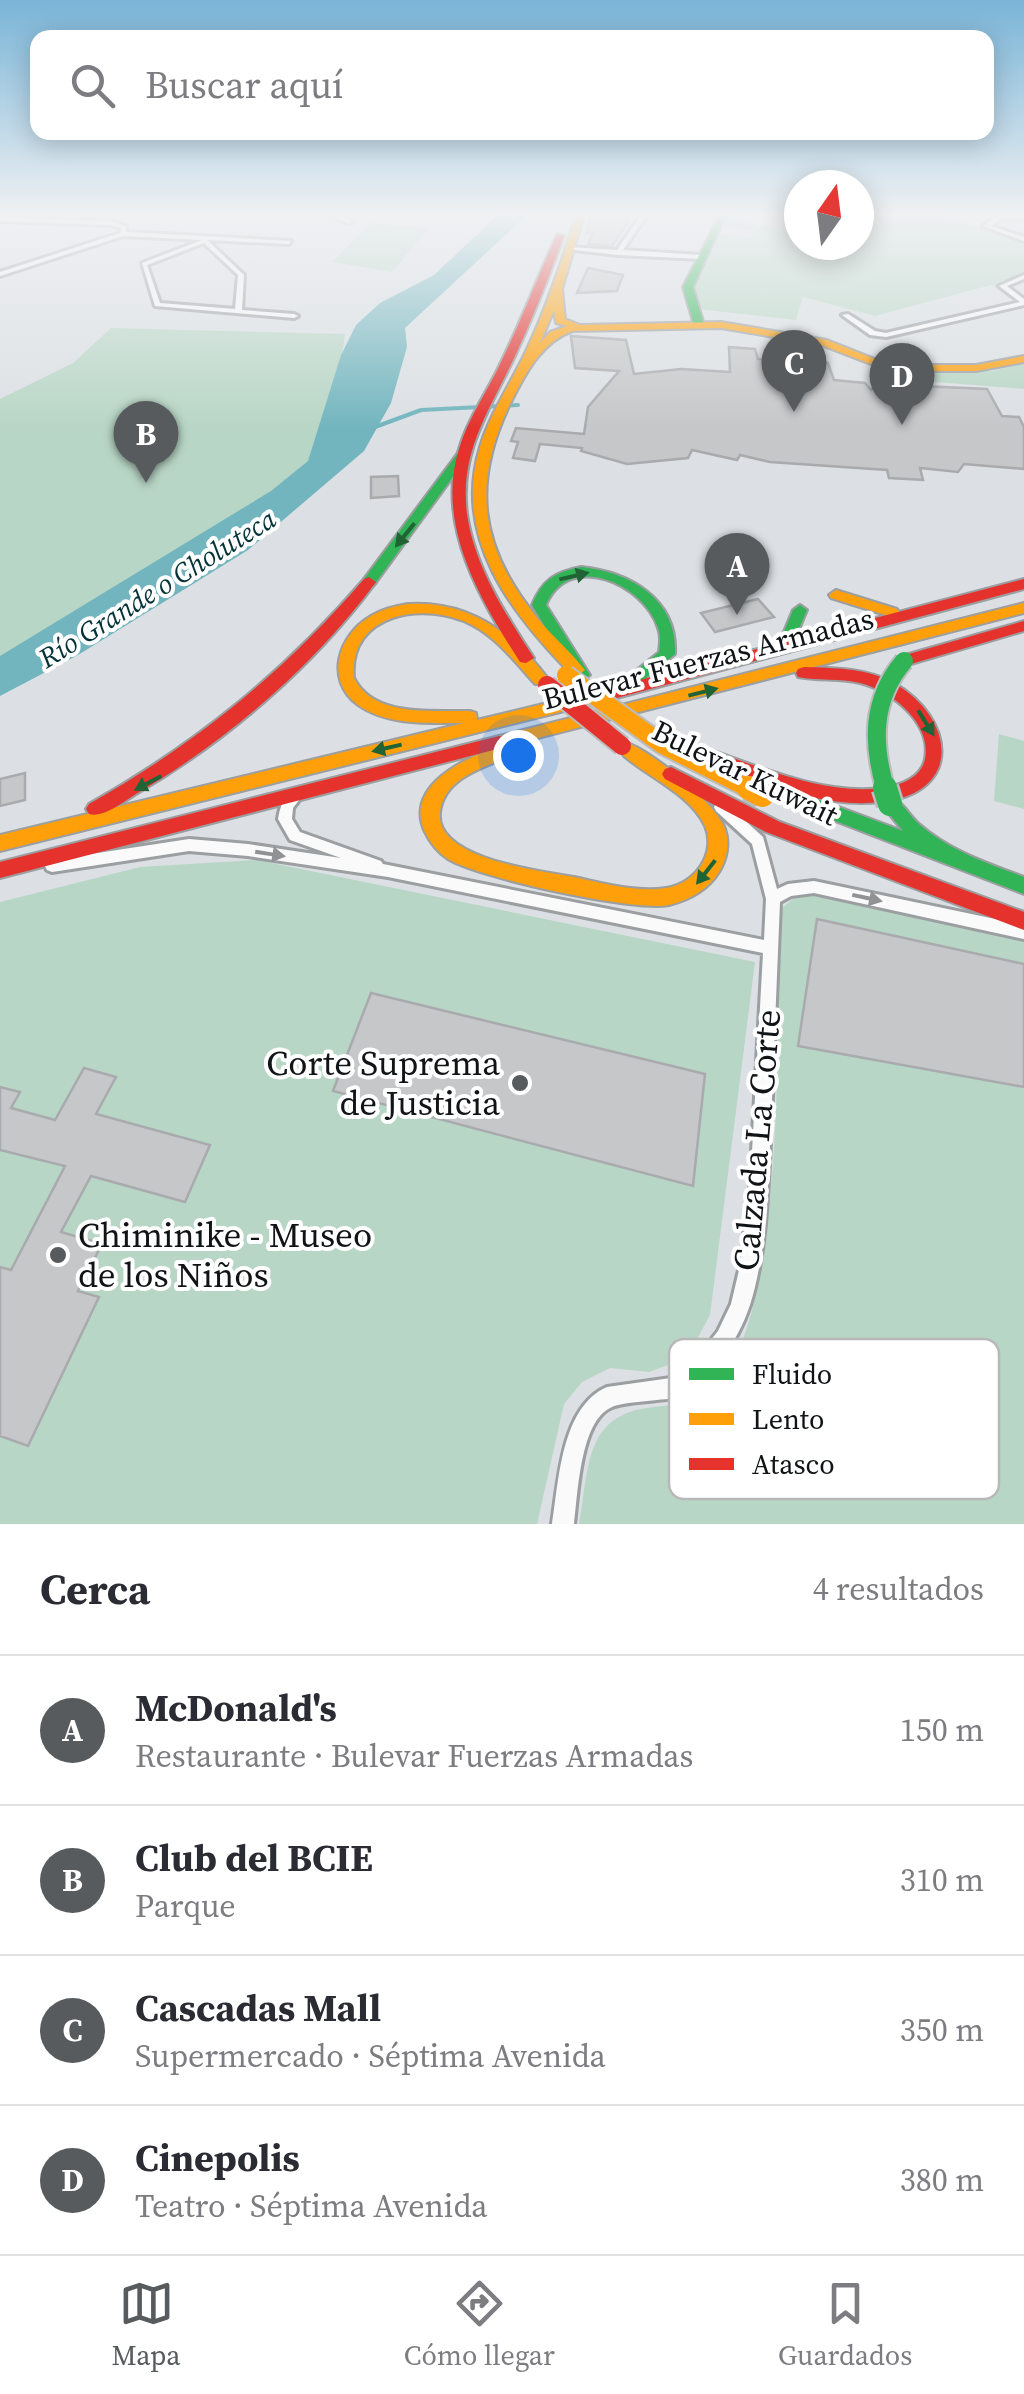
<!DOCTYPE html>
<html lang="es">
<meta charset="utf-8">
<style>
:root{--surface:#fff;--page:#f7f7f7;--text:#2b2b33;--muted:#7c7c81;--line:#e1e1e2;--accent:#585b5e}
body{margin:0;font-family:"Source Serif 4",serif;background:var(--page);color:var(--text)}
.compass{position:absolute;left:784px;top:170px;width:90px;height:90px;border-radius:50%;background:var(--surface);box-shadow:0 5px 25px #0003;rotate:14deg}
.you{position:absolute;left:518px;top:755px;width:35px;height:35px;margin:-25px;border:8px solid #fff;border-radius:50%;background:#1a73e8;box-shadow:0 0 0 15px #1a73e833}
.badge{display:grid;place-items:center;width:65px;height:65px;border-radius:50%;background:var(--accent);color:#fff;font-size:32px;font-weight:700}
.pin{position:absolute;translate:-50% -82px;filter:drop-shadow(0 2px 5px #0008)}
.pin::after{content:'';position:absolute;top:52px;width:35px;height:30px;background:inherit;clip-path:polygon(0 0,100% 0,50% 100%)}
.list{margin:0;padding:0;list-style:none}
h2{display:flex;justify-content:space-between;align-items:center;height:130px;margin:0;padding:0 40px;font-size:42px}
h2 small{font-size:32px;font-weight:400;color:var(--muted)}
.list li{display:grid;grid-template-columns:65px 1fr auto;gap:30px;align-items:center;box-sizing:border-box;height:150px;padding:0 40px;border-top:2px solid var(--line)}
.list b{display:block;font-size:38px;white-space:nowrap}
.list p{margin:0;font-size:32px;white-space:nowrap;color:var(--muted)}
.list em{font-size:32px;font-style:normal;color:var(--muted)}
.icon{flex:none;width:55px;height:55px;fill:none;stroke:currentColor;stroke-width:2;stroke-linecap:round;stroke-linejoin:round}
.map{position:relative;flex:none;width:1024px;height:1524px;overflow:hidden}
.search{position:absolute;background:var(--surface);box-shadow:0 5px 25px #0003;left:30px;right:30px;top:30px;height:110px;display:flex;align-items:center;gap:25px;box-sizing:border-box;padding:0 35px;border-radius:20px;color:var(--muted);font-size:38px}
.sheet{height:730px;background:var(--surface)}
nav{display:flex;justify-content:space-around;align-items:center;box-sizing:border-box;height:140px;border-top:2px solid var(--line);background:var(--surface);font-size:28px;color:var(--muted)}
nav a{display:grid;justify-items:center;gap:5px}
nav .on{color:var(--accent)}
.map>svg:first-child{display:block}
.green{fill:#b8d6c5}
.water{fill:#72b5be}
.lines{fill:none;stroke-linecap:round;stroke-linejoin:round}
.stream{stroke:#72b5be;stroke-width:4}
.building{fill:#c5c7c9;stroke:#a9aaad;stroke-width:2.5}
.street-casing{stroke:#9c9fa1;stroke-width:6}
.fast-casing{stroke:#9c9fa1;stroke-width:4}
.slow-casing{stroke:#9c9fa1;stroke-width:4}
.jam-casing{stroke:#9c9fa1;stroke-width:4}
.street{fill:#fafafb;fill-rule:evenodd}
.fast{fill:#30b455;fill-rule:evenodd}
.slow{fill:#ff9f0a;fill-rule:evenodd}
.jam{fill:#e5322d;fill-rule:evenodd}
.fast-bridge-far1-casing{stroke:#babcbe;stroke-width:22;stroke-linecap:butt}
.fast-bridge-casing{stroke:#babcbe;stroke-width:29;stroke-linecap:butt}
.slow-bridge-far1-casing{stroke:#babcbe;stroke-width:22;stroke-linecap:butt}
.slow-bridge-casing{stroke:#babcbe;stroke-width:29;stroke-linecap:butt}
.jam-bridge-casing{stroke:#babcbe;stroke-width:22;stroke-linecap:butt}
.fast-bridge-far1{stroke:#30b455;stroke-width:18}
.fast-bridge{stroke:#30b455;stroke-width:24}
.slow-bridge-far1{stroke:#ff9f0a;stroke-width:18}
.slow-bridge{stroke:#ff9f0a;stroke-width:24}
.jam-bridge{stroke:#e5322d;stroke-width:18}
.oneway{fill:#206436}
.oneway2{fill:#919294}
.poi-dot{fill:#585b5e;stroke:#fff;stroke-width:4}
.labels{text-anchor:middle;stroke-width:8;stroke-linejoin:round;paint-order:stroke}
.far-water-label{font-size:28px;font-style:italic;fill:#043337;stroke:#fff}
.street-label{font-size:30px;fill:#111416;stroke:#fff}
.near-poi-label{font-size:35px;fill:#111416;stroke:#fff;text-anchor:end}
.near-street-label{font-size:35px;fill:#111416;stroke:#fff}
.key{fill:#fff;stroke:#b8b8b9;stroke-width:2.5}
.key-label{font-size:28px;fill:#111416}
</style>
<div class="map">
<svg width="1024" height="1524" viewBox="0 0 1024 1524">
<rect width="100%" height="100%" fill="#dce0e4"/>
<path class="green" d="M 859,215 L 934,215 L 1024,240 L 1024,273 L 1000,282 L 999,290 L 991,285 L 875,316 L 803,297 L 796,320 L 698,309 L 692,285 L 717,233 L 750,238 L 754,231 L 722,226 L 726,218 L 799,234 L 799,245 L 859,245 Z
M 371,223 L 429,228 L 392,272 L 332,262 Z
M 111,328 L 345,334 L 333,415 L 320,451 L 264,515 L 0,667 L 0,399 L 73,363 Z
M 1024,363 L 1024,389 L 897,379 L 895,372 L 992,371 Z
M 999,734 L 1024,741 L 1024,809 L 994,801 Z
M 257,860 L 755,962 L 710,1315 L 687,1358 L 649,1372 L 610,1368 L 582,1382 L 564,1404 L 537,1524 L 0,1524 L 0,902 L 140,867 Z
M 814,892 L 1024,937 L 1024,1524 L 579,1524 C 584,1498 585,1465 596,1442 C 626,1384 689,1427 724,1377 C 786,1289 776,1023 780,910 L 796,896 Z"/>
<path class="water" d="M 498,215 L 527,215 L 405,328 L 407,347 L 391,403 L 364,451 L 248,550 L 78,655 L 0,696 L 0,656 L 271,491 L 308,461 L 341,355 L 356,325 L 380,303 L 434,275 Z"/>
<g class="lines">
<path class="stream" d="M 375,427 L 421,410 L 518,405"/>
</g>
<path class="building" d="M 590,215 L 615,215 L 613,220 L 629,221 L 612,246 L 588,244 L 593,233 L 587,233 Z
M 588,268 L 623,275 L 617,291 L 577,293 Z
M 571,336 L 626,340 L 634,374 L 681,369 L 730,372 L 729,347 L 755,349 L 758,359 L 828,363 L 834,380 L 865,383 L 871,390 L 878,384 L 987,389 L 1002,416 L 1019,417 L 1024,427 L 1024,469 L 964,464 L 958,472 L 920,468 L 923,480 L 889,478 L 887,470 L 770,462 L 740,455 L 737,460 L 692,450 L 688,458 L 627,464 L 581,451 L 582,448 L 540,444 L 535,461 L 513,458 L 518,442 L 511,441 L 516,428 L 584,434 L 588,407 L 619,371 L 575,368 Z
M 398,476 L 399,496 L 371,498 L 371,477 Z
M 758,599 L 774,617 L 715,632 L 701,613 Z
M 25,773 L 25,800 L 0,806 L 0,779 Z
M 817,919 L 1024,964 L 1024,1087 L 798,1046 Z
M 371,993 L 705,1074 L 693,1186 L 333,1091 Z
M 84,1068 L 116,1077 L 96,1114 L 210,1145 L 185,1202 L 91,1176 L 61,1232 L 102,1244 L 78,1291 L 99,1297 L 28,1446 L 0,1436 L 0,1267 L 11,1270 L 65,1166 L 0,1150 L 0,1087 L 20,1092 L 11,1108 L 55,1120 Z"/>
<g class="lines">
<g class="street-casing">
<path id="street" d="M 331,215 L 339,215 L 353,222 L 348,223 Z
M 641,215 L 647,215 L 623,250 L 701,255 L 704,257 L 701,259 L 618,255 L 566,249 L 569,247 L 617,250 Z
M 1024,215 L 1024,218 L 1000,219 L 991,226 L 1024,237 L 1024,241 L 983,226 L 997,216 Z
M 0,217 L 110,221 L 126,226 L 126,232 L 291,241 L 289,244 L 207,240 L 244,275 L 242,310 L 294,314 L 298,316 L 294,318 L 155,306 L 142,263 L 202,240 L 123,236 L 0,276 L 0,272 L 120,233 L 121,228 L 110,225 L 0,221 ZM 204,243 L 238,275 L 235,309 L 160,303 L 147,265 Z
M 1024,275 L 1024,279 L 1007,286 L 1024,299 L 1024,305 L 886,337 L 870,335 L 842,315 L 848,314 L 875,331 L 886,333 L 1020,302 L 999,286 Z
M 297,790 L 302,791 L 303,795 L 293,808 L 292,819 L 300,832 L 381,861 L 383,864 L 764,940 L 766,899 L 752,844 L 716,811 L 714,807 L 716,803 L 726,803 L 763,837 L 777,889 L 788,884 L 814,881 L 1024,925 L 1024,939 L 814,893 L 791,896 L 780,902 C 777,975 774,1049 771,1123 C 768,1180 767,1252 750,1305 C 738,1341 711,1383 675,1398 C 662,1400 622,1402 612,1407 C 580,1420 578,1494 574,1524 L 552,1524 C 559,1481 561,1407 607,1387 L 671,1378 L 695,1360 L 718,1331 L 731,1304 L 740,1266 L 750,1188 L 763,953 L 388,877 L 248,856 L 189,851 L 52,872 L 47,870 L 45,866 L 47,862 L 52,860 L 189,839 L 248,844 L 341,858 L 290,840 L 278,819 C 280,806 284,795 297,790 Z"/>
</g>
<g class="fast-casing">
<path id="fast" d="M 720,215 L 732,215 L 724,219 L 693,287 L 704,325 L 699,328 L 694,325 L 683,287 Z
M 458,453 L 468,456 L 374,585 L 364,585 L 364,579 Z
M 581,567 C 630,572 678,599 675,654 L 641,682 L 635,684 L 627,678 L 659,652 C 660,643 661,636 658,628 C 644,584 569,550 546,605 L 590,675 L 582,681 L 576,679 L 532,605 C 542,580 555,572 581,567 Z
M 800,605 L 807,610 L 794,641 L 778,649 L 768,649 L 765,645 L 783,634 L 793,610 Z
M 751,774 L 903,831 L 881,804 L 884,799 C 901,795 907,814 919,824 C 950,851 987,863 1024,877 L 1024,894 L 745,786 L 742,781 L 745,776 Z"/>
</g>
<g class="slow-casing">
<path id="slow" d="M 576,215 L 584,215 L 562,289 L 565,319 L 580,325 L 721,322 L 827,340 L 890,365 L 976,365 L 1024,356 L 1024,362 L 976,371 L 889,371 L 821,345 L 721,328 L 573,331 C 543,341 527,371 513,398 C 471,481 478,546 538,619 C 553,637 571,652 585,670 L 577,676 L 571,674 C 511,613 452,538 480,447 C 490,413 511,383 526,351 C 547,307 562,261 576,215 ZM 554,310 L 556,323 L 567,326 L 550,332 L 540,343 Z
M 836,590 L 897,609 L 899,612 L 892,617 L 831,598 L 829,595 Z
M 1024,603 L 1024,613 L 499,748 L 490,742 L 499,736 Z
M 408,604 C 468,600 514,633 549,680 L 547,684 L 535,684 C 516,663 497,638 472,625 C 426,601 348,612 354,678 C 374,718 432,710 470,711 L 476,713 L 477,720 L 613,687 L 621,693 L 613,699 L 0,851 L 0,835 L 464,723 C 431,723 387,726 358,705 C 324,680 338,635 371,616 C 382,609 395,606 408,604 Z
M 630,744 C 654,754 716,803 725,829 C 730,843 727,859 719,872 C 708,890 689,900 669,905 C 634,912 479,878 448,859 C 437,852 429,841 424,830 C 406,786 463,759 495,748 L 501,750 L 504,755 L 501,760 C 476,770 444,781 440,812 C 434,859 541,871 574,877 C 603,883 637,893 666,888 C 695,884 717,853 705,826 C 691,795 648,777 624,756 L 621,751 L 624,746 Z"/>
</g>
<g class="jam-casing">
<path id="jam" d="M 557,234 L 564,236 C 549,277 533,317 515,356 C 490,410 459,451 467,514 C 475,568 505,613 534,658 L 526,663 L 520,662 C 481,601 435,525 459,449 C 468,418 489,389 502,360 C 522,319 538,276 557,234 Z
M 369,577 L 376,582 C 313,667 227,741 136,794 C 123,802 104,818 89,814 L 86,809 L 89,804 C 197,743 283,673 364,579 Z
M 1024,579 L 1024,589 L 613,699 L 605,693 L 613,687 Z
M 1024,621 L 1024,631 L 904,666 L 896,661 L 898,657 Z
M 804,667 C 834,668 867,668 894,683 C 955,718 964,793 881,802 C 814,810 744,774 682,754 L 679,749 L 688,742 C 749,762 818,796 883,788 C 901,785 921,778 925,759 C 932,723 892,691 860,683 C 840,678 818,681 798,677 L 796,673 L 798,669 Z
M 499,736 L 505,737 L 508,742 L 505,747 L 0,878 L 0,862 Z
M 671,767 L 780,822 L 1024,912 L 1024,930 L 766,832 L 665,779 L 662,774 L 665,769 Z"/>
</g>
<use href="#street" class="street"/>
<use href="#fast" class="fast"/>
<use href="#slow" class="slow"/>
<use href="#jam" class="jam"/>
<g class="fast-bridge-far1-casing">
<path id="fast-bridge-far1" d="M 886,791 C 872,744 871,700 904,661"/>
</g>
<g class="fast-bridge-casing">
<path id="fast-bridge" d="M 885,788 L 890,804"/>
</g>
<g class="slow-bridge-far1-casing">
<path id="slow-bridge-far1" d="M 566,675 L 663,745 L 754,791"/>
</g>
<g class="slow-bridge-casing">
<path id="slow-bridge" d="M 749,788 L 762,795"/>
</g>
<g class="jam-bridge-casing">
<path id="jam-bridge" d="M 547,685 L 622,746"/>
</g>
<use href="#fast-bridge-far1" class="fast-bridge-far1"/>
<use href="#fast-bridge" class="fast-bridge"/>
<use href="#slow-bridge-far1" class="slow-bridge-far1"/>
<use href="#slow-bridge" class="slow-bridge"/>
<use href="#jam-bridge" class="jam-bridge"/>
</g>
<defs><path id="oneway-solid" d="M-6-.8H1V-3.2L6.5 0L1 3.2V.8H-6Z" transform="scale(2.5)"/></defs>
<g class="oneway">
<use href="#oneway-solid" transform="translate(405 535) rotate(129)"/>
<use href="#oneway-solid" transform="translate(574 576) rotate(-13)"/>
<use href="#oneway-solid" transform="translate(703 692) rotate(-14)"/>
<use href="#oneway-solid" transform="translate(926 723) rotate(58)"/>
<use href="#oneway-solid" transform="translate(387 748) rotate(167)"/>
<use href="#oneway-solid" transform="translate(148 783) rotate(152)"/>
<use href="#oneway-solid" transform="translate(706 872) rotate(128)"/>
</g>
<g class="oneway2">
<use href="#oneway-solid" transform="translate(270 854) rotate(9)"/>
<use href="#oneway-solid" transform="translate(867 898) rotate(12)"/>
</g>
<linearGradient id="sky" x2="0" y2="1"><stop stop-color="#79b4d7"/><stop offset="0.5" stop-color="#eff1f3"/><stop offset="1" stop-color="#eff1f3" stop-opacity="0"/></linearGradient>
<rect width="1024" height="428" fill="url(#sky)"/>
<g class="poi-dot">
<circle cx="520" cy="1083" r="10"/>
<circle cx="58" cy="1255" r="10"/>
</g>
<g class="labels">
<g class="far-water-label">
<text transform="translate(157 588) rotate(-32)" y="10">Río Grande o Choluteca</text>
</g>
<g class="street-label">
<text transform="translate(708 659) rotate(-14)" y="10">Bulevar Fuerzas Armadas</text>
<text transform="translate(745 773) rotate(26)" y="10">Bulevar Kuwait</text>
</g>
<g class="near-poi-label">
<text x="500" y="1075">Corte Suprema<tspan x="500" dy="40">de Justicia</tspan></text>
<text x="78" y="1247" text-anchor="start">Chiminike - Museo<tspan x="78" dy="40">de los Niños</tspan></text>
</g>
<g class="near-street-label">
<text transform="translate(757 1140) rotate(-85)" y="12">Calzada La Corte</text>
</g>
</g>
<rect x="669" y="1339" width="330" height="160" rx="15" class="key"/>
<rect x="689" y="1368" width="45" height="12" fill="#30b455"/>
<rect x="689" y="1413" width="45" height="12" fill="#ff9f0a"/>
<rect x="689" y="1458" width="45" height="12" fill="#e5322d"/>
<g class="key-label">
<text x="752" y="1384">Fluido</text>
<text x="752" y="1429">Lento</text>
<text x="752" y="1474">Atasco</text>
</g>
</svg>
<svg class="compass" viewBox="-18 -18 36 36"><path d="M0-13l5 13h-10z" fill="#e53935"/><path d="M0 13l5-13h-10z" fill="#7c7c81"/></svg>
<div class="you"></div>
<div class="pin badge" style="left:737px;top:615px">A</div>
<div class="pin badge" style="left:146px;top:483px">B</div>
<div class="pin badge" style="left:794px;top:412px">C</div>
<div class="pin badge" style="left:902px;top:425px">D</div>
<div class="search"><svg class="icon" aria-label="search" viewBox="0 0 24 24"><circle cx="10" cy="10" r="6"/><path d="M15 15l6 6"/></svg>Buscar aquí</div>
</div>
<section class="sheet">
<h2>Cerca<small>4 resultados</small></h2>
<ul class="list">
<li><span class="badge">A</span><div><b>McDonald's</b><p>Restaurante · Bulevar Fuerzas Armadas</p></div><em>150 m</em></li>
<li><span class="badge">B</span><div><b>Club del BCIE</b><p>Parque</p></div><em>310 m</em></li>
<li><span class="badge">C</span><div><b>Cascadas Mall</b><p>Supermercado · Séptima Avenida</p></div><em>350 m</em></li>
<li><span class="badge">D</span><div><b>Cinepolis</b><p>Teatro · Séptima Avenida</p></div><em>380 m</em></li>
</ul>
</section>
<nav>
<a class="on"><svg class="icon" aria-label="map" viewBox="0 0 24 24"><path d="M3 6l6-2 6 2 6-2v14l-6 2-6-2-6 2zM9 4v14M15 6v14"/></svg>Mapa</a>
<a><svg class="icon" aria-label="directions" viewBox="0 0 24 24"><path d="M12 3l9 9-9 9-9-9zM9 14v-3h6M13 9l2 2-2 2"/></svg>Cómo llegar</a>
<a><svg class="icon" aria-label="saved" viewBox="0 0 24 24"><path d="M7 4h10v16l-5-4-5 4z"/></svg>Guardados</a>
</nav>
